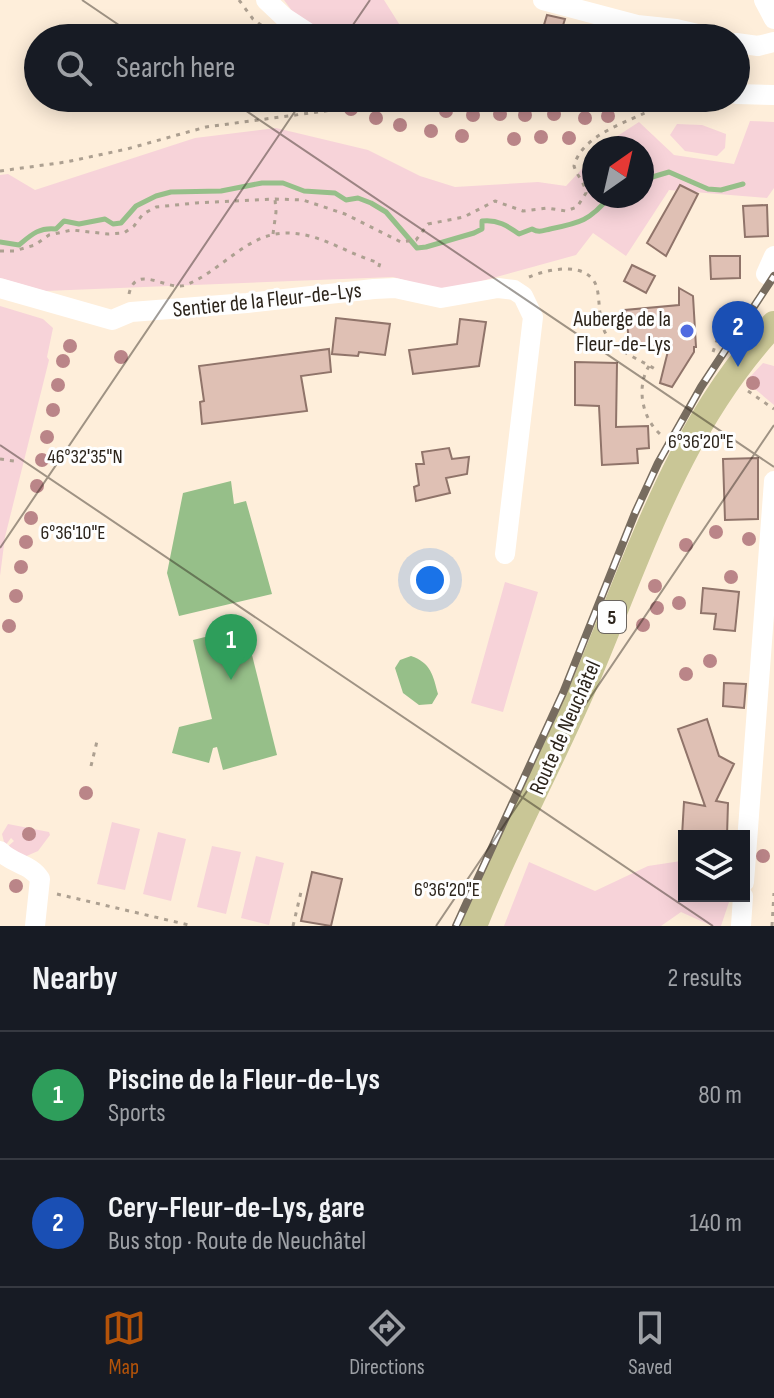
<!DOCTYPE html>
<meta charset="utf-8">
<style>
:root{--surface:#171b24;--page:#20242c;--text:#f1f3f6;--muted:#9ea1a6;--line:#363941;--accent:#b45309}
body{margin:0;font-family:"Sofia Sans Condensed",sans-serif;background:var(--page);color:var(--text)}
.controls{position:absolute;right:24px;bottom:24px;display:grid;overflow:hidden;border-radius:0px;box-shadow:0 4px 20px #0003}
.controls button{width:72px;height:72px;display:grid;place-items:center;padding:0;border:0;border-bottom:2px solid var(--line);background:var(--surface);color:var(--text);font:40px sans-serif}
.compass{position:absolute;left:582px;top:136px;width:72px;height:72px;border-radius:50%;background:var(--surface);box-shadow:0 4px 20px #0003;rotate:34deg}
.you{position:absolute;left:430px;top:580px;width:28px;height:28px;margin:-20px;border:6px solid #fff;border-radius:50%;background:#1a73e8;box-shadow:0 0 0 12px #1a73e833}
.badge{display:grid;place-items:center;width:52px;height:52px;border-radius:50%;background:var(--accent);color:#fff;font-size:26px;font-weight:700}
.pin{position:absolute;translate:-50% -66px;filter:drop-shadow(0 2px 4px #0008)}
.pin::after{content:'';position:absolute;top:42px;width:28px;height:24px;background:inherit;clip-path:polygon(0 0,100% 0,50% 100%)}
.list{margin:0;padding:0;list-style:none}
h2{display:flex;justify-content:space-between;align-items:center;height:104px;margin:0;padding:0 32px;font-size:34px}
h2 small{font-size:26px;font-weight:400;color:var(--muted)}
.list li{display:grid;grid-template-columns:52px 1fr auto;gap:24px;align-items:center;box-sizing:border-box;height:128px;padding:0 32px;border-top:2px solid var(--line)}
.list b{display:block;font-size:30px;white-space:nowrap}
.list p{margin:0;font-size:26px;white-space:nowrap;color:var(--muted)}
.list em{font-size:26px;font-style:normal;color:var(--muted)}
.icon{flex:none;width:44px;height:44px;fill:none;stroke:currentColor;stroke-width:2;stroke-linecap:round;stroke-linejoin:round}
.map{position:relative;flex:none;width:774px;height:926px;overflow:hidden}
.search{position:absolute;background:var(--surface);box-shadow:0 4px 20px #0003;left:24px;right:24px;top:24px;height:88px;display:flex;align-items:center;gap:20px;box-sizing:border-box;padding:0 28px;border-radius:44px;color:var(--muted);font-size:30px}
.sheet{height:360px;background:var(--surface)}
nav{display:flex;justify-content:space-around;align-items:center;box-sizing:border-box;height:112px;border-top:2px solid var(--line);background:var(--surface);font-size:22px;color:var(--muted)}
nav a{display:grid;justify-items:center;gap:4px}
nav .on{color:var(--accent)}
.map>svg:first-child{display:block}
.green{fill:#f7d3d9}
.water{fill:#96bf89}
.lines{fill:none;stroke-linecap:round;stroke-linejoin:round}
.stream{stroke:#96bf89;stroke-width:5}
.building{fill:#dfc0b4;stroke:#90746a;stroke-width:2}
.path{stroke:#ada091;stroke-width:3;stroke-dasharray:4 6;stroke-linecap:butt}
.minor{stroke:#fff;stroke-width:20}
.major{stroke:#c9c696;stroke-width:26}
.rail-casing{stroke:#776c5f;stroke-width:8}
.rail{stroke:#fefefe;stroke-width:5;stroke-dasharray:15;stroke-linecap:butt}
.tree{fill:#ba8588}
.ticks{fill:none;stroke:#2c241b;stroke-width:2;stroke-opacity:0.45}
.poi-dot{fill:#506be0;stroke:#fefefe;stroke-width:3}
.labels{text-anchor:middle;stroke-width:6;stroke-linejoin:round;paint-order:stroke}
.shield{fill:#fefefe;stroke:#6b655f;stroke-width:2}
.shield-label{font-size:20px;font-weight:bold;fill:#2c241b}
.street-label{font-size:22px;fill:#2c241b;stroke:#fefefe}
.poi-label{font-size:22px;fill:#2c241b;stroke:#fefefe;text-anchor:end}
.ticks-label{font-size:20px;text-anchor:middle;fill:#2c241b;stroke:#fefefe;stroke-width:6;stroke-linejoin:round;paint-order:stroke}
</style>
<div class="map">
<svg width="774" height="926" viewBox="0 0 774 926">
<rect width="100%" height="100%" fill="#feeeda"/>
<path class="green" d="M 284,0 L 384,0 L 408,38 L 326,38 L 292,11 Z
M 750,121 L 774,122 L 774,188 L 767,198 L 669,190 L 626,256 L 593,233 L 576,255 L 445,291 L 393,277 L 45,291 L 0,278 L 0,175 L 8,174 L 35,190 L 195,138 L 276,128 L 368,150 L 420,176 L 455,187 L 538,182 L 566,186 L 594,156 L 594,196 L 642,196 L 642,148 L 601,148 L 602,146 L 639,122 L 674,155 L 734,164 Z
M 677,124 L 702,125 L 726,134 L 725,148 L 717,156 L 685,151 L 670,135 Z
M 0,306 L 43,319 L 53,328 L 47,357 L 49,360 L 5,537 L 0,576 Z
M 763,363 L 774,366 L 774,405 L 749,384 L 749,378 Z
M 505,582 L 538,592 L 503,712 L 471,703 Z
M 112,822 L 140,829 L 125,890 L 97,884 Z
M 8,824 L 49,832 L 50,835 L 38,851 L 22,858 L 6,848 L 14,841 L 11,838 L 5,846 L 2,834 Z
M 158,832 L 186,839 L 171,901 L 143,894 Z
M 212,846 L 241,852 L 226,914 L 197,907 Z
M 256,856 L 284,863 L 269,925 L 241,918 Z
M 681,861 L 684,863 L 684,896 L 731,896 L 721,926 L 712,926 L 681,912 L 661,926 L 504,926 L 529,862 L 595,891 L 648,866 Z"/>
<path class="water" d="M 231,481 L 234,504 L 246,501 L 272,594 L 179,616 L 167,573 L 183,493 Z
M 245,627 L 277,755 L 223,770 L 217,747 L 213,748 L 209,763 L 172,753 L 179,727 L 212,719 L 193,640 Z
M 411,656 C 431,663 433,675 438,694 L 432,704 L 419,705 L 403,693 L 395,668 L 400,660 Z"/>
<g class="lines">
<path class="stream" d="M 642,180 L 669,172 L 708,189 L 721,190 L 743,184
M 0,242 L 19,245 C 31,235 39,227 56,229 L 64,221 L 79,224 L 105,219 L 113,224 L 121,223 L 136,206 L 156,196 L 171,192 L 221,191 L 262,183 L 283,183 L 304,191 L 335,193 L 346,200 L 358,198 L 371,203 L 386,212 L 417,248 L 426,247 L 474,233 L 482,229 L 482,221 C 497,219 508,226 519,234 L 532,229 C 539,233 542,231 550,229 C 579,223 590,221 610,196"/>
</g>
<path class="building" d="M 547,15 L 565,19 L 559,38 L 540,38 Z
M 680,185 L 698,194 L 666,256 L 647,243 Z
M 767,205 L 768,236 L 745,237 L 743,206 Z
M 710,256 L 740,256 L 740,278 L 711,279 Z
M 632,265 L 655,276 L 646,293 L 624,281 Z
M 679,288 L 693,296 L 696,347 L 694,347 L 694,352 L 672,387 L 660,383 L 670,343 L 630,347 L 625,310 L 679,305 Z
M 336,318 L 390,324 L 385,355 L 359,352 L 358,356 L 332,354 Z
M 460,319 L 486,322 L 479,366 L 413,374 L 409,350 L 457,344 Z
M 329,349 L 331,372 L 301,376 L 307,411 L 202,424 L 200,402 L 204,401 L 199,366 Z
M 575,362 L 617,363 L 616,427 L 648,426 L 649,448 L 637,449 L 638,463 L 602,465 L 599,406 L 575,405 Z
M 449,448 L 452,459 L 469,457 L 467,474 L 446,478 L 450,493 L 416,501 L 414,487 L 419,485 L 416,464 L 424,464 L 422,452 Z
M 758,458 L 758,519 L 725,520 L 723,459 Z
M 703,588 L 739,592 L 735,631 L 714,629 L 716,614 L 701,613 Z
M 724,683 L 746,684 L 744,708 L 723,706 Z
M 707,719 L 719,756 L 734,764 L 716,801 L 728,803 L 727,836 L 682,836 L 684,802 L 705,806 L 678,729 Z
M 312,872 L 342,879 L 331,926 L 301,921 Z"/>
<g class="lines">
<path class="path" d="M 239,0 L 253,19 L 269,31
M 426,98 L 454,105 L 725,109
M 0,171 L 66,162 L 127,149 L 206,127 L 340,109 L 371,98
M 273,234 L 276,212 L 275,199
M 0,251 L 14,251 L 35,245 L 49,235 L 72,230 L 108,234 L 124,233 L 134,226 L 143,214 L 156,207 L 196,203 L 275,199 L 303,200 L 345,214 L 401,242 L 416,240 L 428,224 L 464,217 L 495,201 L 523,211 L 547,208 L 566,211 L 577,207 L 586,193 C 585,183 577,176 574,166 C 582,134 629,122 655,108
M 529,277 C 548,269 589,260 597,288 C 601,306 597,327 612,342 C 622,353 642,361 655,369
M 129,294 C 136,262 167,292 186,285 C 223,270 247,233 287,233 C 321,233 349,255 380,263 L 378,269
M 713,352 L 726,314
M 649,366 C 636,387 642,418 660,434
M 748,391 L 774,409
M 0,459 L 14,461
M 91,766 L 98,737
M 57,894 L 193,926
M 293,926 L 301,892
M 772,926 L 774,893"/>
<path class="minor" d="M 266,0 L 284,17 L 316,38
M 543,0 L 637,25 L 676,29 L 715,38
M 764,0 L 774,19
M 736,43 L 758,46 L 774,42
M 736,94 L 774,95
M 766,274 L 774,256
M 0,288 L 112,320 L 131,312 L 247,303 L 374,289 L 395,288 L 441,298 L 498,288 L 514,290 L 523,296 L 533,317 L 505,554
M 0,851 C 12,864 31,864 40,879 L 35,926
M 744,882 L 774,481
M 741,926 L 743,896"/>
<path class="major" d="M 474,926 C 506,845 548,768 583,688 C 638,560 677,427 774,324"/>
<g class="rail-casing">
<path id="rail" d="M 456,926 L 563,693 L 635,513 L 658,463 L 701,387 L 774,276"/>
</g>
<use href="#rail" class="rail"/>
</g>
<g class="tree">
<circle cx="351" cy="109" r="7"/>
<circle cx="446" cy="111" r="7"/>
<circle cx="500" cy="114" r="7"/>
<circle cx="554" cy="114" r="7"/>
<circle cx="473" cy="115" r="7"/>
<circle cx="525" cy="115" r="7"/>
<circle cx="608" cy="116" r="7"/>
<circle cx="376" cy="118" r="7"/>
<circle cx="585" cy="118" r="7"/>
<circle cx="400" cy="125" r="7"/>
<circle cx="431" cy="131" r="7"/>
<circle cx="462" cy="136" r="7"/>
<circle cx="541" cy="137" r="7"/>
<circle cx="569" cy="138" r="7"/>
<circle cx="514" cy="139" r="7"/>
<circle cx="70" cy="346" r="7"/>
<circle cx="121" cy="357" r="7"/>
<circle cx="63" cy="361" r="7"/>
<circle cx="753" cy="383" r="7"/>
<circle cx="58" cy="385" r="7"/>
<circle cx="53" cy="410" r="7"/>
<circle cx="47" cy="437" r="7"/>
<circle cx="42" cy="460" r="7"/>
<circle cx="37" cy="486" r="7"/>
<circle cx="31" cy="518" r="7"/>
<circle cx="716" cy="532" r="7"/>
<circle cx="749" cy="539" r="7"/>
<circle cx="26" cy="542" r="7"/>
<circle cx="686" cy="545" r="7"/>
<circle cx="21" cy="567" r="7"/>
<circle cx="731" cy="577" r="7"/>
<circle cx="655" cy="586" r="7"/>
<circle cx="16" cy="596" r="7"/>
<circle cx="679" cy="603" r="7"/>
<circle cx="657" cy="608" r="7"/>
<circle cx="643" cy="625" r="7"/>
<circle cx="9" cy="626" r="7"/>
<circle cx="710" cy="661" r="7"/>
<circle cx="686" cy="674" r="7"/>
<circle cx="86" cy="793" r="7"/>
<circle cx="29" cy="834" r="7"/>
<circle cx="763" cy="856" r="7"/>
<circle cx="16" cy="886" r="7"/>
</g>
<path class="ticks" d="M 82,0 L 138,38M 344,38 L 370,0M 227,98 L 774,467M 0,445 L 713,926M 0,548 L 304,98M 436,926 L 774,425"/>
<circle class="poi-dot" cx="687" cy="331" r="8"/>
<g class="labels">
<rect class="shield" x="598" y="601" width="28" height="32" rx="6"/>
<g class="shield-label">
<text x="612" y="624">5</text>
</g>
<g class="street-label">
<text transform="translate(267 299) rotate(-6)" y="8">Sentier de la Fleur-de-Lys</text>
<text transform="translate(564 727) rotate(-66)" y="8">Route de Neuchâtel</text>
</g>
<g class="poi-label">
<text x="671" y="326">Auberge de la<tspan x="671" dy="25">Fleur-de-Lys</tspan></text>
</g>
</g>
<g class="ticks-label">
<text x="701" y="448">6°36'20"E</text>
<text x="85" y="463">46°32'35"N</text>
<text x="73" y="539">6°36'10"E</text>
<text x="447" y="896">6°36'20"E</text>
</g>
</svg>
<div class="controls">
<button><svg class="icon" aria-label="layers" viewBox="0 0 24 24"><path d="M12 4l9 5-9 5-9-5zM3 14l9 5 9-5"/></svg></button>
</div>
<svg class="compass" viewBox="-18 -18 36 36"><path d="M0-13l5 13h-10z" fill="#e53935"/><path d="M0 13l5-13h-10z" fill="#9ea1a6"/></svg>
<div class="you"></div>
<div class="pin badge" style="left:231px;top:680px;background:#2e9e5b">1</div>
<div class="pin badge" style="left:738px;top:367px;background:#1a4fb4">2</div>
<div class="search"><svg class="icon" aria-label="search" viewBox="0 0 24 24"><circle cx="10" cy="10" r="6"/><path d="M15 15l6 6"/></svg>Search here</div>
</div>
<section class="sheet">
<h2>Nearby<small>2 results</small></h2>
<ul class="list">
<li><span class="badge" style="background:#2e9e5b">1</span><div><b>Piscine de la Fleur-de-Lys</b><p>Sports</p></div><em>80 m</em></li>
<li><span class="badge" style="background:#1a4fb4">2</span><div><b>Cery-Fleur-de-Lys, gare</b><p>Bus stop · Route de Neuchâtel</p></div><em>140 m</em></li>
</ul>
</section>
<nav>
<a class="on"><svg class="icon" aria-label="map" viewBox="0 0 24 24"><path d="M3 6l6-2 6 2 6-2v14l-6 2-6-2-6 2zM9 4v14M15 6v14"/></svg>Map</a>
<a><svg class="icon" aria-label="directions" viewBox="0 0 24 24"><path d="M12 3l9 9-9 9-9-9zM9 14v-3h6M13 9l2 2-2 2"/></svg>Directions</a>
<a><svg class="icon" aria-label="saved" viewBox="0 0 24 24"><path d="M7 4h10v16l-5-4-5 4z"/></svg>Saved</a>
</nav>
